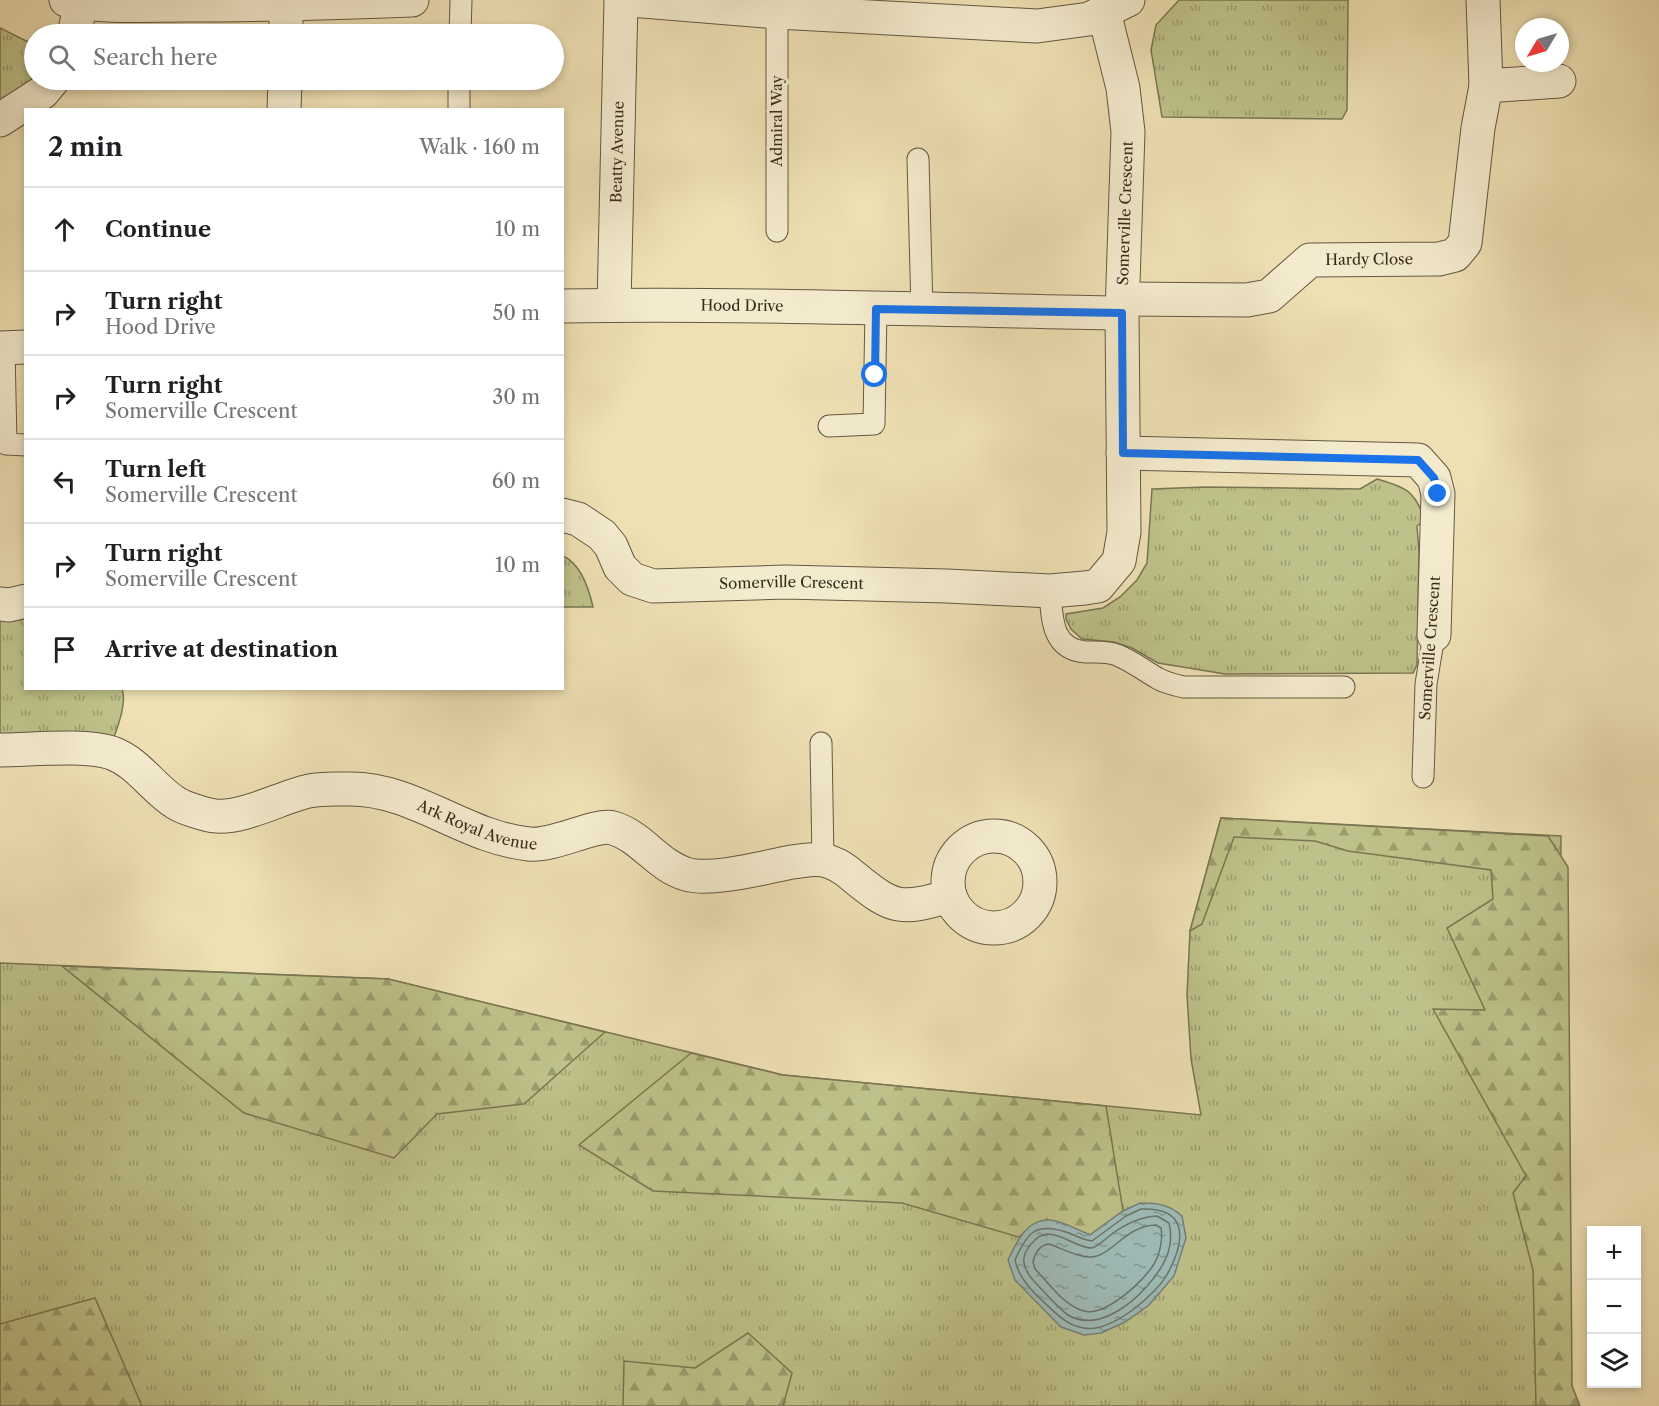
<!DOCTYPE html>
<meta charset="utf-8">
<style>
:root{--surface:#fff;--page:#f6f6f6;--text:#202124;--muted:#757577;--line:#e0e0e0}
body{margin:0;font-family:"Libre Caslon Text",serif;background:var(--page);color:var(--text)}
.controls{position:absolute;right:18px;bottom:18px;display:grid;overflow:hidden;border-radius:0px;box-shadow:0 3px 9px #0003}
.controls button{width:54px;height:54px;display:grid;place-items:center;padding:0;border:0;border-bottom:2px solid var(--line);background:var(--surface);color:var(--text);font:30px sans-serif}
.compass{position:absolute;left:1515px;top:18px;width:54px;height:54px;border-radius:50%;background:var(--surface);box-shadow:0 3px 9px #0003;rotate:232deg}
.stop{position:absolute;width:18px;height:18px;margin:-14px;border:4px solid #1a73e8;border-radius:50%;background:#fff}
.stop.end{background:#1a73e8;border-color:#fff;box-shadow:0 2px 6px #0008}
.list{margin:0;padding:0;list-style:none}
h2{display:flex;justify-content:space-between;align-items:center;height:78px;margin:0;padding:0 24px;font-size:26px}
h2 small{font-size:20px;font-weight:400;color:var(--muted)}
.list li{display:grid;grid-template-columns:39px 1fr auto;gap:18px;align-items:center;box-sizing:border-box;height:84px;padding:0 24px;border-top:2px solid var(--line)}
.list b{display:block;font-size:22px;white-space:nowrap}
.list p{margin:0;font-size:20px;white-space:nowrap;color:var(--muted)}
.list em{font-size:20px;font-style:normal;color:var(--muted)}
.icon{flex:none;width:33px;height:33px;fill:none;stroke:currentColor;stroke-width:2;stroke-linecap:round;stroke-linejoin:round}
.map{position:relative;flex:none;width:1659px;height:1406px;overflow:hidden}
.search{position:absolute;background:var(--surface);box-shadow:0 3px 9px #0003;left:24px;top:24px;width:540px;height:66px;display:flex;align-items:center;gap:15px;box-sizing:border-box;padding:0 21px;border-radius:33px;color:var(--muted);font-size:22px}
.panel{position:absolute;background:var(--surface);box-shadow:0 3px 9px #0003;left:24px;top:108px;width:540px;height:582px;border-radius:0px}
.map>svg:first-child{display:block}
.grass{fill:url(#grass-tufts);stroke:#7a7652;stroke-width:1.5}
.forest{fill:url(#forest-firs);stroke:#7a7652;stroke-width:1.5}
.water{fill:url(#water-ripples);stroke:#748179;stroke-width:1.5}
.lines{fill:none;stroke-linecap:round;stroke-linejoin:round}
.shore{stroke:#6a736a;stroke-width:1.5}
.service-casing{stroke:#645842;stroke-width:23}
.minor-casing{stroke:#645842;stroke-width:35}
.service{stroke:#f4ebce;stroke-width:21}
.minor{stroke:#f4ebce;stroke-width:33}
.route{stroke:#1a73e8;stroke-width:8}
.labels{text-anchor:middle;stroke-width:6;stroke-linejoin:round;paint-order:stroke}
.street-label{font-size:15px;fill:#362b1c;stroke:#f4ebce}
</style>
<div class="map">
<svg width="1659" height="1406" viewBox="0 0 1659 1406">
<defs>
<pattern id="grass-tufts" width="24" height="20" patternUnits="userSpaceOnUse" patternTransform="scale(1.5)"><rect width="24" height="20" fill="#bec189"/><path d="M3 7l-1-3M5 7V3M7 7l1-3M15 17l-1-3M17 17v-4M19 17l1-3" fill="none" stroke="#9b9d6f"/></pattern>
<pattern id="forest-firs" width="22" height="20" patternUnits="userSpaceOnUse" patternTransform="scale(1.5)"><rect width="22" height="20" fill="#bec189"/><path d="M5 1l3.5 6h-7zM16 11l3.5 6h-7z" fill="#9b9d6f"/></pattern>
<pattern id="water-ripples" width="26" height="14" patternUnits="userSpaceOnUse" patternTransform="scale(1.5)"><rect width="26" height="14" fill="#9ebbb7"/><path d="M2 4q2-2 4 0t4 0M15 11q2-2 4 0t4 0" fill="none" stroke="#829894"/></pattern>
</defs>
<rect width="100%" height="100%" fill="#eee0b3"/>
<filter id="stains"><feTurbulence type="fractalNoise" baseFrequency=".00333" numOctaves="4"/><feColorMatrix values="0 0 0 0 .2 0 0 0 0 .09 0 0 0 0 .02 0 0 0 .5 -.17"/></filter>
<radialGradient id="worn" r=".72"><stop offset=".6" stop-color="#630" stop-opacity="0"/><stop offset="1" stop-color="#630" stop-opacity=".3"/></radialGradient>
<path class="grass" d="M 1179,0 L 1348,0 L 1347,110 L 1342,119 L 1162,117 L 1151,50 L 1156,25 Z
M 0,28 L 26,41 L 34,42 L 34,78 L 0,103 Z
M 1377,479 C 1406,487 1415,491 1425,520 L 1417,526 L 1419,552 L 1417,665 L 1413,673 L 1225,674 L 1158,663 L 1132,648 L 1114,642 L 1082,639 L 1071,629 L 1066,619 L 1066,614 L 1103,608 L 1120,597 L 1137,580 L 1147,563 L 1152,489 L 1205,487 L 1360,489 Z
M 563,556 C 581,564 589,589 593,607 L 563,607 Z
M 25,619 L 26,688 L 122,689 C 127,702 119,724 114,737 L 0,738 L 0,620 L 12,621 Z
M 1221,818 L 1561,836 L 1556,1406 L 0,1406 L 0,963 L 388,979 L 783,1075 L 1201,1115 L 1191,1059 L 1187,995 L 1190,931 Z"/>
<path class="forest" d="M 1221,818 L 1548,836 L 1568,867 L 1572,1386 L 1580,1406 L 1536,1406 L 1533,1270 L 1513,1193 L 1526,1176 L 1433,1009 L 1485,1010 L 1447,928 L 1493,899 L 1491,870 L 1348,851 L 1315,841 L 1234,837 L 1202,924 L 1190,931 Z
M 62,966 L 388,979 L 605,1032 L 524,1104 L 437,1114 L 394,1158 L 244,1113 Z
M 691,1053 L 783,1075 L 1106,1106 L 1123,1211 L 1090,1235 L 1073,1228 L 1034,1224 L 1019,1237 L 902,1203 L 653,1191 L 579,1145 Z
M 95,1298 L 142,1406 L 0,1406 L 0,1324 Z
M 748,1333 L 792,1373 L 783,1406 L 623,1406 L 624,1361 L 695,1368 Z"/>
<path class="water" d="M 1140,1203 C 1158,1203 1168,1204 1182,1216 L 1186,1238 L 1174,1276 L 1149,1305 L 1125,1322 L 1101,1333 L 1084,1335 L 1061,1327 L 1015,1280 L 1008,1260 C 1016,1243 1027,1218 1050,1220 C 1063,1221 1078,1230 1090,1235 L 1123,1211 Z"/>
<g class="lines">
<path class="shore" d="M 1141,1209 C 1187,1207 1186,1238 1169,1271 C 1158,1294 1111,1333 1084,1328 C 1069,1326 1060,1317 1049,1307 C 1035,1294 1019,1280 1015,1260 C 1028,1230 1037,1222 1069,1233 C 1076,1236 1084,1240 1092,1241 L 1126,1216 Z
M 1157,1216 L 1169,1223 C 1175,1247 1164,1267 1148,1285 C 1130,1306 1096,1332 1068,1315 C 1060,1310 1052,1300 1045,1293 C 1037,1284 1026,1275 1024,1263 C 1022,1252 1036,1234 1048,1234 C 1063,1234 1077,1248 1092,1248 C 1099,1246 1102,1242 1108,1237 C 1123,1225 1138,1217 1157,1216 Z
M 1156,1225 L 1161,1228 C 1163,1239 1160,1254 1154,1264 C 1144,1281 1105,1317 1084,1311 C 1064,1306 1049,1283 1035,1269 L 1033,1262 C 1035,1253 1040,1245 1049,1244 C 1061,1248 1077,1257 1090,1257 C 1110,1258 1126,1225 1156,1225 Z"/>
<g class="service-casing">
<path id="service" d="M 777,12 L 777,231
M 460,34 L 461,0
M 459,110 L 459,80
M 918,159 L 922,310
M 4,348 L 6,444 L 26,445
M 829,426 L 874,424 L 876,309
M 1050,591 C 1052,617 1051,649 1085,652 C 1095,652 1108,651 1117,655 C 1132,661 1143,670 1157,678 C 1165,683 1175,685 1184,687 L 1344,687
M 821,743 L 823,860
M 1423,777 L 1426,684 L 1434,635"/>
</g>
<g class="minor-casing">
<g id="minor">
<path d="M 66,0 C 105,8 145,5 184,5 C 260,5 336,3 412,0"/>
<path d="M 631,0 L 777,12 L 1037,26 L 1089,19 L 1128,0"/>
<path d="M 74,34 L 81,3"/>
<path d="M 286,34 L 286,0"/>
<path d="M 1486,86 L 1559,81"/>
<path d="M 284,110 L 285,80"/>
<path d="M 0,120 L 43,92 L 53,80"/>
<path id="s1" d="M 1123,299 L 1247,300 L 1269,296 L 1310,260 L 1439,259 L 1455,255 L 1465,243 L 1478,128 L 1486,86 L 1483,0"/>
<path id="s2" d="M 614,305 L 621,0"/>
<path id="s3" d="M 562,306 C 749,303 936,310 1122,313"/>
<path d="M 0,348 L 26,347"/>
<path d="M 1123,453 L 1418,460 L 1434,478 L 1438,494 L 1434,635"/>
<path id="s4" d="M 562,515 L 578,519 L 602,535 L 611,546 L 620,567 L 632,579 L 653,586 L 785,582 L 947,586 L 1050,591 L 1085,588 L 1098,586 L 1119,561 L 1124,532 L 1122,313 L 1128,132 L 1123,88 L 1104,12"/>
<path d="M 0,604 L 9,605 L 26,601"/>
<path id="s5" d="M 0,750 C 30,750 85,744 112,753 C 139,763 153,789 176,803 C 183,808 207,815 215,816 C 242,819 282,797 309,791 C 321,788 336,789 349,789 C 413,788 466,838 529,844 C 554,847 595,823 613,828 C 641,836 658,866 686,874 C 710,882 766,867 792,862 C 802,861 813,858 823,860 C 835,862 845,869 854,877 C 894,910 901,910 950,896"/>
<circle cx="994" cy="882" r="46"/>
</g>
</g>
<use href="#service" class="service"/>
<use href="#minor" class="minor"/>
</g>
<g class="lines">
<path class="route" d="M 875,375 L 876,309 L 1122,313 L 1123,453 L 1418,460 L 1434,478 L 1438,494"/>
</g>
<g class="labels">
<g class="street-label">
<text transform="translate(777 121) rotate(-90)" y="5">Admiral Way</text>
<text dy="5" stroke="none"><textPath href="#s2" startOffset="153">Beatty Avenue</textPath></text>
<text dy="5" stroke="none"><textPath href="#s4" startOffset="948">Somerville Crescent</textPath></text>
<text dy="5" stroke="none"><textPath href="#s1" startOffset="260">Hardy Close</textPath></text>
<text dy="5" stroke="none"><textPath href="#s3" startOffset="180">Hood Drive</textPath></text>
<text dy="5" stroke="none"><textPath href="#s4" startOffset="260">Somerville Crescent</textPath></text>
<text transform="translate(1430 648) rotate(-86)" y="5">Somerville Crescent</text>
<text dy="5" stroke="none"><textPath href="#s5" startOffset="508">Ark Royal Avenue</textPath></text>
</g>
</g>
<rect width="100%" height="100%" filter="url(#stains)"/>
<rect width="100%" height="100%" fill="url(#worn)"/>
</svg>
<div class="controls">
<button>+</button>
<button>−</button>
<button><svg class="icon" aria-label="layers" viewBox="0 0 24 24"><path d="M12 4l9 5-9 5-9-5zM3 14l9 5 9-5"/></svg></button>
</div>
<svg class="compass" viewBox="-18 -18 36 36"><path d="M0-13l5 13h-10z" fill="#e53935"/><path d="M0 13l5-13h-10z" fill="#757577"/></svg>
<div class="stop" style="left:875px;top:375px"></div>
<div class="stop end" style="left:1438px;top:494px"></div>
<div class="search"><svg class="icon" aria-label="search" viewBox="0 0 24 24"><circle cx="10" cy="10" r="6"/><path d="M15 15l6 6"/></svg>Search here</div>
<section class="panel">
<h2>2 min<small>Walk · 160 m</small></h2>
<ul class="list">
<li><svg class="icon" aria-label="ahead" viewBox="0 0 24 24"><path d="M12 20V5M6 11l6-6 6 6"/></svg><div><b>Continue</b></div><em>10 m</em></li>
<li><svg class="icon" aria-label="right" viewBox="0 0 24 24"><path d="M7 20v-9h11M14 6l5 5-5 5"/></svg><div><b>Turn right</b><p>Hood Drive</p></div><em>50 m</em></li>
<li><svg class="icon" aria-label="right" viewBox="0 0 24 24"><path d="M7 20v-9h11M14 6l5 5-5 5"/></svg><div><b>Turn right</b><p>Somerville Crescent</p></div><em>30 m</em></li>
<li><svg class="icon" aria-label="left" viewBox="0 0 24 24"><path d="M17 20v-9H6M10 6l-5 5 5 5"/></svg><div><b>Turn left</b><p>Somerville Crescent</p></div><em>60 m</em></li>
<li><svg class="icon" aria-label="right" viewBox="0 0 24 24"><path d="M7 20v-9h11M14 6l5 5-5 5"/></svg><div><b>Turn right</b><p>Somerville Crescent</p></div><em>10 m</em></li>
<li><svg class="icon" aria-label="arrive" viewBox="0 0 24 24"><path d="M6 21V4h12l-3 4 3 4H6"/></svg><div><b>Arrive at destination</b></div></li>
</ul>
</section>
</div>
